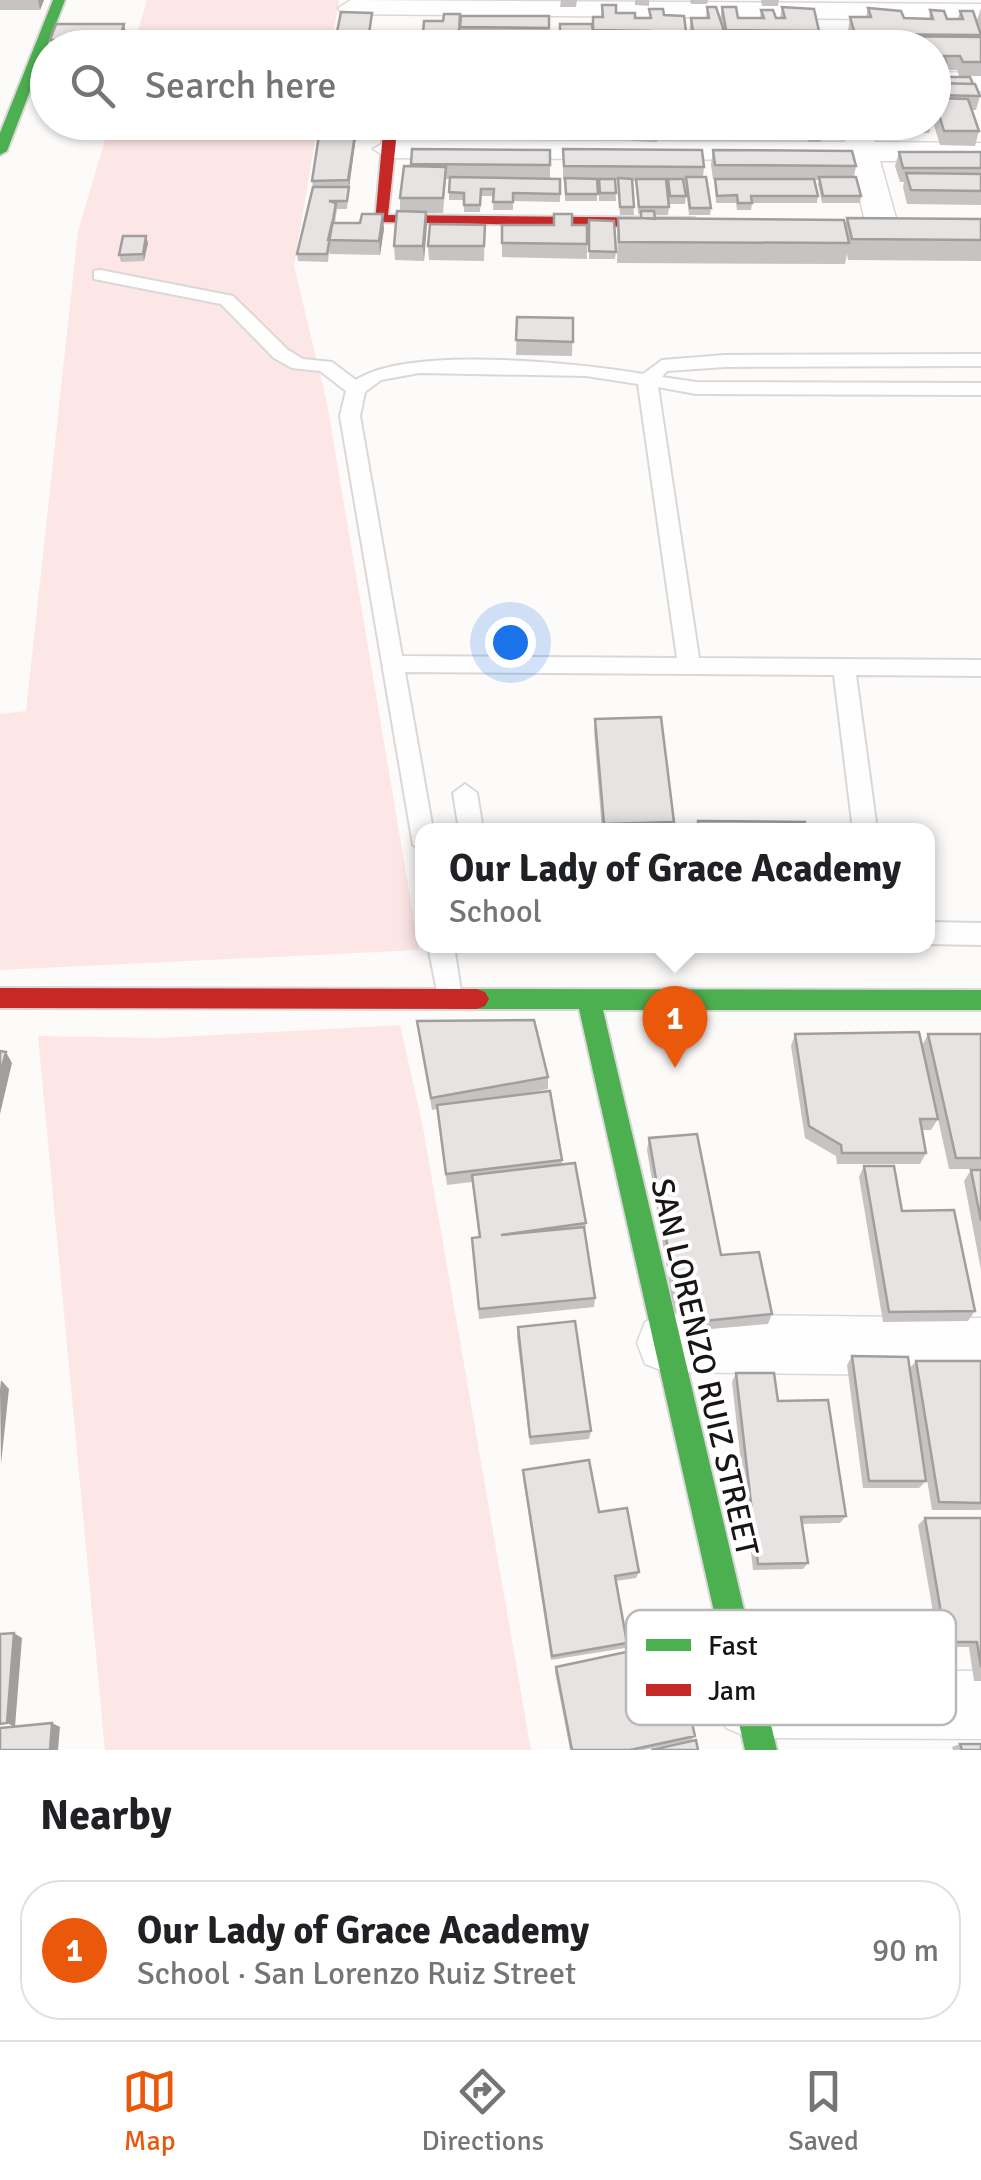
<!DOCTYPE html>
<meta charset="utf-8">
<style>
:root{--surface:#fff;--page:#f2f2f2;--text:#202124;--muted:#757577;--line:#e0e0e0;--accent:#ea580c}
body{margin:0;font-family:Signika,sans-serif;background:var(--page);color:var(--text)}
.you{position:absolute;left:510px;top:642px;width:35px;height:35px;margin:-25px;border:8px solid #fff;border-radius:50%;background:#1a73e8;box-shadow:0 0 0 15px #1a73e833}
.badge{display:grid;place-items:center;width:65px;height:65px;border-radius:50%;background:var(--accent);color:#fff;font-size:32px;font-weight:700}
.pin{position:absolute;translate:-50% -82px;filter:drop-shadow(0 2px 5px #0008)}
.pin::after{content:'';position:absolute;top:52px;width:35px;height:30px;background:inherit;clip-path:polygon(0 0,100% 0,50% 100%)}
.popup{position:absolute;left:415px;top:823px;width:520px;height:130px;box-sizing:border-box;display:grid;place-content:center;border-radius:20px;background:var(--surface);filter:drop-shadow(0 2px 8px #0005);font-size:32px;white-space:nowrap;color:var(--muted)}
.popup b{font-size:38px;color:var(--text)}
.popup::after{content:'';position:absolute;left:50%;top:100%;margin-left:-20px;border:20px solid transparent;border-top-color:var(--surface)}
.list{margin:0;padding:0;list-style:none}
h2{display:flex;justify-content:space-between;align-items:center;height:130px;margin:0;padding:0 40px;font-size:42px}
h2 small{font-size:32px;font-weight:400;color:var(--muted)}
.list li{display:grid;grid-template-columns:65px 1fr auto;gap:30px;align-items:center;box-sizing:border-box;height:140px;margin:0 20px 20px;padding:0 20px;border:2px solid var(--line);border-radius:40px}
.list b{display:block;font-size:38px;white-space:nowrap}
.list p{margin:0;font-size:32px;white-space:nowrap;color:var(--muted)}
.list em{font-size:32px;font-style:normal;color:var(--muted)}
.icon{flex:none;width:55px;height:55px;fill:none;stroke:currentColor;stroke-width:2;stroke-linecap:round;stroke-linejoin:round}
.map{position:relative;flex:none;width:981px;height:1750px;overflow:hidden}
.search{position:absolute;background:var(--surface);box-shadow:0 2px 8px #0004;left:30px;right:30px;top:30px;height:110px;display:flex;align-items:center;gap:25px;box-sizing:border-box;padding:0 35px;border-radius:55px;color:var(--muted);font-size:38px}
.sheet{height:290px;background:var(--surface)}
nav{display:flex;justify-content:space-around;align-items:center;box-sizing:border-box;height:140px;border-top:2px solid var(--line);background:var(--surface);font-size:28px;color:var(--muted)}
nav a{display:grid;justify-items:center;gap:5px}
nav .on{color:var(--accent)}
.map>svg:first-child{display:block}
.green{fill:#fde7e6}
.lines{fill:none;stroke-linecap:round;stroke-linejoin:round}
.lane-casing{stroke:#dad8d7;stroke-width:4}
.street-casing{stroke:#dad8d7;stroke-width:3}
.fast-casing{stroke:#dad8d7;stroke-width:4}
.jam-casing{stroke:#dad8d7;stroke-width:4}
.lane{fill:#fffefe;fill-rule:evenodd}
.street{fill:#fffefe;fill-rule:evenodd}
.fast{fill:#4caf50;fill-rule:evenodd}
.jam{fill:#c62828;fill-rule:evenodd}
.wall{fill:#c6c3c2}
.shaded-wall{fill:#a19f9e}
.building{fill:#e6e3e2;stroke:#a19f9e;stroke-width:2.5}
.labels{text-anchor:middle;stroke-width:8;stroke-linejoin:round;paint-order:stroke}
.near-street-label{font-size:32px;fill:#191514;stroke:#fff}
.key{fill:#fff;stroke:#bab9b8;stroke-width:2.5}
.key-label{font-size:28px;fill:#191514}
</style>
<div class="map">
<svg width="981" height="1750" viewBox="0 0 981 1750">
<rect width="100%" height="100%" fill="#fdfbfa"/>
<path class="green" d="M 147,0 L 339,0 L 331,47 L 133,47 Z
M 110,123 L 318,123 L 294,266 L 327,403 L 419,950 L 0,970 L 0,714 L 26,711 L 78,231 Z
M 400,1025 L 422,1122 L 531,1750 L 105,1750 L 38,1036 L 162,1038 Z"/>
<g class="lines">
<g class="lane-casing">
<path id="lane" d="M 100,270 L 233,296 L 288,350 L 303,359 L 332,362 L 356,380 C 408,345 580,363 643,374 L 662,360 L 725,355 L 981,354 L 981,366 L 725,367 L 667,371 L 662,377 L 696,382 L 981,383 L 981,395 L 696,394 L 658,387 L 699,658 L 981,660 L 981,676 L 856,675 L 877,830 L 853,830 L 834,675 L 405,672 L 433,830 L 422,830 L 422,848 L 413,845 L 340,416 L 346,391 L 320,371 L 292,368 L 274,358 L 221,304 L 94,279 L 94,271 ZM 419,373 L 586,376 L 638,384 L 677,658 L 402,656 L 360,416 L 365,392 L 381,380 Z
M 465,784 L 477,793 L 483,830 L 459,830 L 453,793 Z
M 928,922 L 981,923 L 981,945 L 928,944 Z
M 428,946 L 454,946 L 462,998 L 458,1006 L 449,1009 L 440,1006 Z"/>
</g>
<g class="street-casing">
<path id="street" d="M 351,0 L 981,4 L 981,20 L 342,14 L 338,8 Z
M 934,72 L 981,73 L 981,91 L 934,90 Z
M 840,122 L 870,122 L 875,142 L 981,143 L 981,161 L 880,161 L 898,225 L 882,235 L 866,225 L 850,160 L 388,158 L 373,149 L 388,140 L 845,142 Z
M 666,1314 L 981,1318 L 981,1376 L 666,1372 L 645,1364 L 637,1343 L 645,1322 Z
M 750,1670 L 981,1671 L 981,1739 L 750,1738 L 726,1728 L 716,1704 L 726,1680 Z"/>
</g>
<g class="fast-casing">
<path id="fast" d="M 53,0 L 65,0 L 7,151 L 0,155 L 0,133 Z
M 477,989 L 981,990 L 981,1010 L 603,1010 L 777,1750 L 745,1750 L 579,1009 L 477,1009 L 469,1006 L 465,999 L 469,992 Z"/>
</g>
<g class="jam-casing">
<path id="jam" d="M 384,122 L 398,122 L 388,215 L 694,218 L 702,223 L 694,228 L 375,222 Z
M 0,988 L 477,989 L 485,992 L 489,999 L 485,1006 L 477,1009 L 0,1008 Z"/>
</g>
<use href="#lane" class="lane"/>
<use href="#street" class="street"/>
<use href="#fast" class="fast"/>
<use href="#jam" class="jam"/>
</g>
<path class="wall" d="M 0,0 L 44,0 L 40,10 L 0,10 Z
M 561,0 L 577,0 L 576,7 L 560,7 Z
M 635,0 L 649,0 L 649,6 L 635,5 Z
M 690,0 L 708,0 L 707,4 L 691,4 Z
M 761,0 L 779,0 L 778,6 L 762,6 Z
M 602,5 L 616,13 L 635,18 L 649,18 L 649,9 L 664,15 L 686,31 L 688,48 L 627,48 L 627,45 L 621,45 L 621,48 L 558,48 L 559,33 L 592,24 L 601,17 Z
M 707,7 L 720,20 L 722,7 L 738,18 L 760,18 L 761,10 L 776,18 L 780,18 L 782,7 L 819,31 L 819,36 L 826,48 L 692,48 L 689,32 L 691,18 L 706,18 Z
M 868,8 L 904,18 L 929,19 L 930,10 L 947,19 L 958,19 L 960,11 L 977,20 L 981,8 L 981,76 L 959,76 L 957,70 L 944,70 L 943,76 L 934,76 L 934,48 L 853,48 L 848,31 L 850,17 L 866,17 Z
M 550,15 L 549,34 L 423,48 L 423,34 L 460,34 L 461,16 Z
M 127,38 L 124,48 L 52,48 L 50,40 Z
M 936,77 L 973,84 L 980,96 L 976,110 L 971,110 L 979,131 L 975,146 L 940,145 L 933,122 L 934,83 Z
M 358,122 L 349,188 L 347,209 L 337,209 L 335,223 L 384,229 L 380,255 L 330,254 L 329,252 L 328,262 L 298,261 L 297,254 L 313,187 L 312,181 Z
M 410,122 L 526,122 L 525,137 L 512,137 L 513,128 L 486,128 L 485,135 L 469,135 L 469,127 L 437,127 L 436,138 L 410,138 Z
M 532,122 L 557,122 L 557,128 L 531,128 Z
M 559,122 L 657,122 L 657,142 L 631,141 L 630,129 L 629,139 L 612,139 L 612,126 L 597,126 L 596,139 L 578,139 L 578,129 L 559,128 Z
M 674,122 L 702,122 L 703,137 L 674,137 Z
M 703,122 L 840,122 L 838,129 L 821,129 L 821,142 L 808,142 L 805,130 L 704,130 Z
M 881,122 L 930,122 L 931,126 L 929,133 L 884,133 Z
M 412,149 L 550,150 L 550,179 L 560,179 L 560,202 L 513,201 L 513,210 L 493,210 L 494,196 L 481,196 L 480,212 L 464,212 L 464,200 L 449,200 L 449,179 L 446,179 L 443,213 L 426,213 L 424,261 L 395,260 L 394,246 L 400,211 L 400,198 L 411,167 Z
M 563,149 L 704,167 L 703,177 L 711,208 L 710,215 L 689,215 L 685,181 L 683,181 L 686,196 L 685,204 L 669,204 L 668,181 L 666,181 L 669,207 L 668,215 L 654,215 L 655,219 L 845,227 L 847,218 L 981,219 L 981,261 L 848,260 L 847,254 L 845,264 L 617,263 L 618,218 L 640,218 L 640,214 L 638,214 L 636,181 L 632,181 L 634,215 L 620,215 L 618,180 L 615,180 L 616,201 L 599,201 L 599,180 L 597,180 L 597,201 L 565,201 L 565,180 L 563,180 Z
M 713,150 L 856,166 L 854,177 L 861,196 L 860,203 L 822,203 L 818,184 L 819,180 L 814,180 L 818,196 L 817,203 L 752,203 L 751,210 L 737,210 L 736,203 L 716,203 L 715,179 L 713,179 L 711,165 Z
M 899,152 L 981,152 L 981,205 L 907,204 L 903,187 L 904,182 L 900,182 L 895,166 Z
M 589,220 L 616,252 L 615,259 L 589,259 Z
M 485,225 L 484,261 L 429,260 L 428,246 Z
M 502,225 L 572,225 L 587,244 L 587,259 L 502,257 Z
M 146,236 L 148,243 L 144,261 L 121,262 L 119,255 Z
M 517,317 L 573,318 L 572,356 L 516,355 Z
M 595,719 L 674,822 L 673,830 L 602,830 L 594,732 Z
M 417,1021 L 548,1077 L 548,1089 L 504,1097 L 562,1160 L 562,1164 L 586,1223 L 585,1231 L 595,1298 L 594,1307 L 479,1319 L 472,1238 L 479,1237 L 472,1182 L 447,1185 L 437,1109 L 432,1110 Z
M 795,1034 L 938,1119 L 931,1130 L 922,1130 L 926,1153 L 920,1164 L 837,1164 L 836,1156 L 805,1138 L 791,1046 Z
M 928,1034 L 981,1034 L 981,1169 L 949,1169 L 922,1046 Z
M 649,1138 L 721,1255 L 772,1314 L 768,1324 L 700,1330 L 674,1311 L 647,1150 Z
M 864,1166 L 902,1211 L 975,1311 L 968,1321 L 883,1322 L 859,1177 Z
M 971,1170 L 981,1170 L 981,1270 L 964,1181 Z
M 518,1327 L 591,1431 L 589,1439 L 530,1445 L 517,1337 Z
M 852,1356 L 909,1369 L 916,1361 L 981,1361 L 981,1510 L 932,1510 L 910,1375 L 926,1481 L 919,1488 L 863,1488 L 847,1365 Z
M 736,1373 L 778,1401 L 846,1516 L 840,1523 L 802,1524 L 808,1563 L 803,1569 L 753,1570 L 732,1382 Z
M 523,1470 L 599,1512 L 639,1572 L 636,1578 L 616,1581 L 627,1643 L 625,1648 L 551,1660 L 523,1478 Z
M 925,1518 L 981,1518 L 981,1681 L 974,1681 L 969,1647 L 939,1647 L 918,1525 Z
M 556,1667 L 695,1736 L 691,1740 L 643,1750 L 570,1750 L 555,1672 Z
M 960,1744 L 981,1750 L 953,1750 L 952,1747 Z"/>
<path class="shaded-wall" d="M 38,0 L 44,0 L 40,10 Z
M 124,24 L 127,38 L 124,48 L 121,48 L 119,40 Z
M 357,122 L 358,122 L 349,188 L 348,180 Z
M 426,212 L 427,226 L 424,261 L 423,246 Z
M 383,214 L 384,229 L 380,255 L 379,241 Z
M 146,236 L 148,243 L 144,261 L 143,254 Z
M 6,1052 L 12,1063 L 0,1114 L 0,1074 Z
M 1,1380 L 9,1389 L 1,1464 L 0,1390 Z
M 14,1633 L 22,1638 L 15,1727 L 7,1723 Z
M 52,1723 L 60,1727 L 58,1750 L 50,1750 Z"/>
<path class="building" d="M 602,5 L 616,5 L 616,13 L 635,13 L 635,18 L 651,18 L 649,9 L 663,9 L 664,15 L 684,16 L 686,31 L 679,34 L 686,34 L 688,48 L 629,47 L 628,35 L 652,31 L 593,30 L 593,17 L 603,17 Z
M 707,7 L 716,7 L 724,31 L 693,31 L 691,18 L 709,18 Z
M 722,7 L 736,7 L 738,18 L 764,18 L 761,10 L 773,10 L 776,18 L 785,18 L 782,7 L 814,9 L 819,31 L 726,30 Z
M 868,8 L 901,11 L 904,18 L 933,19 L 930,10 L 944,11 L 947,19 L 963,19 L 960,11 L 973,11 L 981,35 L 855,34 L 850,17 L 871,17 Z
M 341,12 L 372,13 L 367,48 L 334,47 Z
M 444,14 L 460,14 L 459,34 L 423,34 L 424,21 L 443,21 Z
M 461,16 L 549,16 L 549,28 L 460,27 Z
M 56,24 L 124,24 L 119,40 L 108,40 L 105,48 L 58,48 L 60,40 L 50,40 Z
M 560,24 L 592,24 L 593,33 L 560,33 Z
M 424,33 L 550,34 L 551,48 L 423,48 Z
M 559,33 L 620,33 L 621,48 L 559,48 Z
M 694,35 L 823,36 L 826,48 L 696,48 Z
M 859,36 L 874,36 L 878,48 L 862,48 Z
M 878,36 L 981,37 L 981,62 L 963,62 L 960,56 L 944,56 L 946,62 L 934,62 L 934,48 L 881,48 Z
M 936,77 L 970,77 L 973,84 L 938,83 Z
M 934,83 L 975,84 L 980,96 L 934,95 Z
M 934,98 L 968,99 L 979,131 L 944,131 Z
M 321,122 L 357,122 L 348,180 L 312,181 Z
M 410,122 L 435,122 L 435,124 Z
M 469,122 L 485,122 L 485,127 L 469,127 Z
M 579,122 L 597,122 L 597,125 L 579,124 Z
M 613,122 L 630,122 L 630,125 L 613,125 Z
M 630,122 L 657,122 L 658,134 L 632,134 Z
M 675,122 L 702,122 L 704,130 L 675,130 Z
M 806,122 L 820,122 L 822,134 L 809,134 Z
M 885,122 L 930,122 L 931,126 L 886,126 Z
M 412,149 L 550,150 L 550,165 L 411,164 Z
M 563,149 L 702,150 L 704,167 L 564,166 Z
M 713,150 L 852,151 L 856,166 L 715,165 Z
M 899,152 L 981,152 L 981,168 L 903,168 Z
M 404,166 L 446,167 L 443,198 L 400,198 Z
M 906,173 L 981,174 L 981,191 L 911,190 Z
M 450,177 L 560,179 L 560,194 L 513,193 L 513,202 L 493,202 L 494,189 L 481,189 L 480,205 L 464,205 L 464,193 L 449,192 Z
M 686,177 L 706,177 L 711,208 L 690,208 Z
M 819,177 L 856,177 L 861,196 L 823,196 Z
M 565,178 L 597,179 L 598,194 L 566,194 Z
M 618,178 L 632,179 L 634,207 L 620,207 Z
M 599,179 L 615,179 L 616,193 L 600,193 Z
M 636,179 L 666,179 L 669,207 L 639,207 Z
M 668,179 L 683,179 L 686,196 L 670,196 Z
M 715,179 L 814,179 L 818,196 L 751,196 L 752,203 L 738,203 L 737,195 L 717,196 Z
M 313,187 L 349,187 L 347,201 L 329,201 L 336,203 L 327,254 L 297,254 Z
M 397,211 L 426,212 L 423,246 L 394,246 Z
M 641,211 L 654,211 L 655,219 L 641,218 Z
M 362,214 L 383,214 L 379,241 L 328,240 L 332,223 L 360,223 Z
M 554,214 L 572,214 L 572,225 L 587,225 L 587,244 L 502,243 L 502,225 L 554,225 Z
M 618,218 L 844,220 L 849,243 L 619,242 Z
M 847,218 L 981,219 L 981,240 L 852,239 Z
M 589,220 L 614,221 L 616,252 L 589,251 Z
M 430,224 L 485,225 L 484,246 L 428,246 Z
M 123,236 L 146,236 L 143,254 L 119,255 Z
M 517,317 L 573,318 L 573,342 L 516,340 Z
M 661,717 L 674,822 L 604,824 L 595,719 Z
M 698,821 L 805,822 L 806,830 L 699,830 Z
M 534,1020 L 548,1077 L 431,1098 L 417,1021 Z
M 919,1032 L 938,1119 L 920,1119 L 926,1153 L 842,1153 L 841,1145 L 809,1126 L 795,1034 Z
M 928,1034 L 981,1034 L 981,1158 L 956,1158 Z
M 0,1051 L 6,1052 L 0,1074 Z
M 550,1091 L 562,1160 L 446,1174 L 437,1105 Z
M 697,1134 L 721,1255 L 759,1252 L 772,1314 L 704,1321 L 677,1302 L 649,1138 Z
M 575,1163 L 586,1223 L 501,1235 L 584,1227 L 595,1298 L 479,1309 L 472,1238 L 480,1237 L 472,1175 Z
M 864,1166 L 894,1166 L 902,1211 L 954,1210 L 975,1311 L 889,1312 Z
M 971,1170 L 981,1170 L 981,1221 Z
M 575,1321 L 591,1431 L 530,1437 L 518,1327 Z
M 852,1356 L 908,1357 L 926,1481 L 869,1481 Z
M 916,1361 L 981,1361 L 981,1503 L 939,1502 Z
M 736,1373 L 774,1373 L 778,1401 L 828,1400 L 846,1516 L 801,1517 L 808,1563 L 758,1564 Z
M 589,1460 L 599,1512 L 627,1508 L 639,1572 L 615,1576 L 627,1643 L 552,1656 L 523,1470 Z
M 925,1518 L 981,1518 L 981,1667 L 977,1642 L 946,1642 Z
M 14,1633 L 7,1723 L 0,1724 L 0,1634 Z
M 673,1642 L 695,1736 L 630,1750 L 572,1750 L 556,1667 Z
M 52,1723 L 50,1750 L 0,1750 L 0,1728 Z
M 696,1740 L 698,1750 L 651,1750 Z
M 960,1744 L 981,1744 L 981,1750 L 962,1750 Z"/>
<g class="labels">
<g class="near-street-label">
<text transform="translate(705 1367) rotate(77)" y="11">SAN LORENZO RUIZ STREET</text>
</g>
</g>
<rect x="626" y="1610" width="330" height="115" rx="15" class="key"/>
<rect x="646" y="1639" width="45" height="12" fill="#4caf50"/>
<rect x="646" y="1684" width="45" height="12" fill="#c62828"/>
<g class="key-label">
<text x="708" y="1655">Fast</text>
<text x="708" y="1700">Jam</text>
</g>
</svg>
<div class="you"></div>
<div class="pin badge" style="left:675px;top:1068px">1</div>
<div class="popup"><b>Our Lady of Grace Academy</b>School</div>
<div class="search"><svg class="icon" aria-label="search" viewBox="0 0 24 24"><circle cx="10" cy="10" r="6"/><path d="M15 15l6 6"/></svg>Search here</div>
</div>
<section class="sheet">
<h2>Nearby<small></small></h2>
<ul class="list">
<li><span class="badge">1</span><div><b>Our Lady of Grace Academy</b><p>School · San Lorenzo Ruiz Street</p></div><em>90 m</em></li>
</ul>
</section>
<nav>
<a class="on"><svg class="icon" aria-label="map" viewBox="0 0 24 24"><path d="M3 6l6-2 6 2 6-2v14l-6 2-6-2-6 2zM9 4v14M15 6v14"/></svg>Map</a>
<a><svg class="icon" aria-label="directions" viewBox="0 0 24 24"><path d="M12 3l9 9-9 9-9-9zM9 14v-3h6M13 9l2 2-2 2"/></svg>Directions</a>
<a><svg class="icon" aria-label="saved" viewBox="0 0 24 24"><path d="M7 4h10v16l-5-4-5 4z"/></svg>Saved</a>
</nav>
